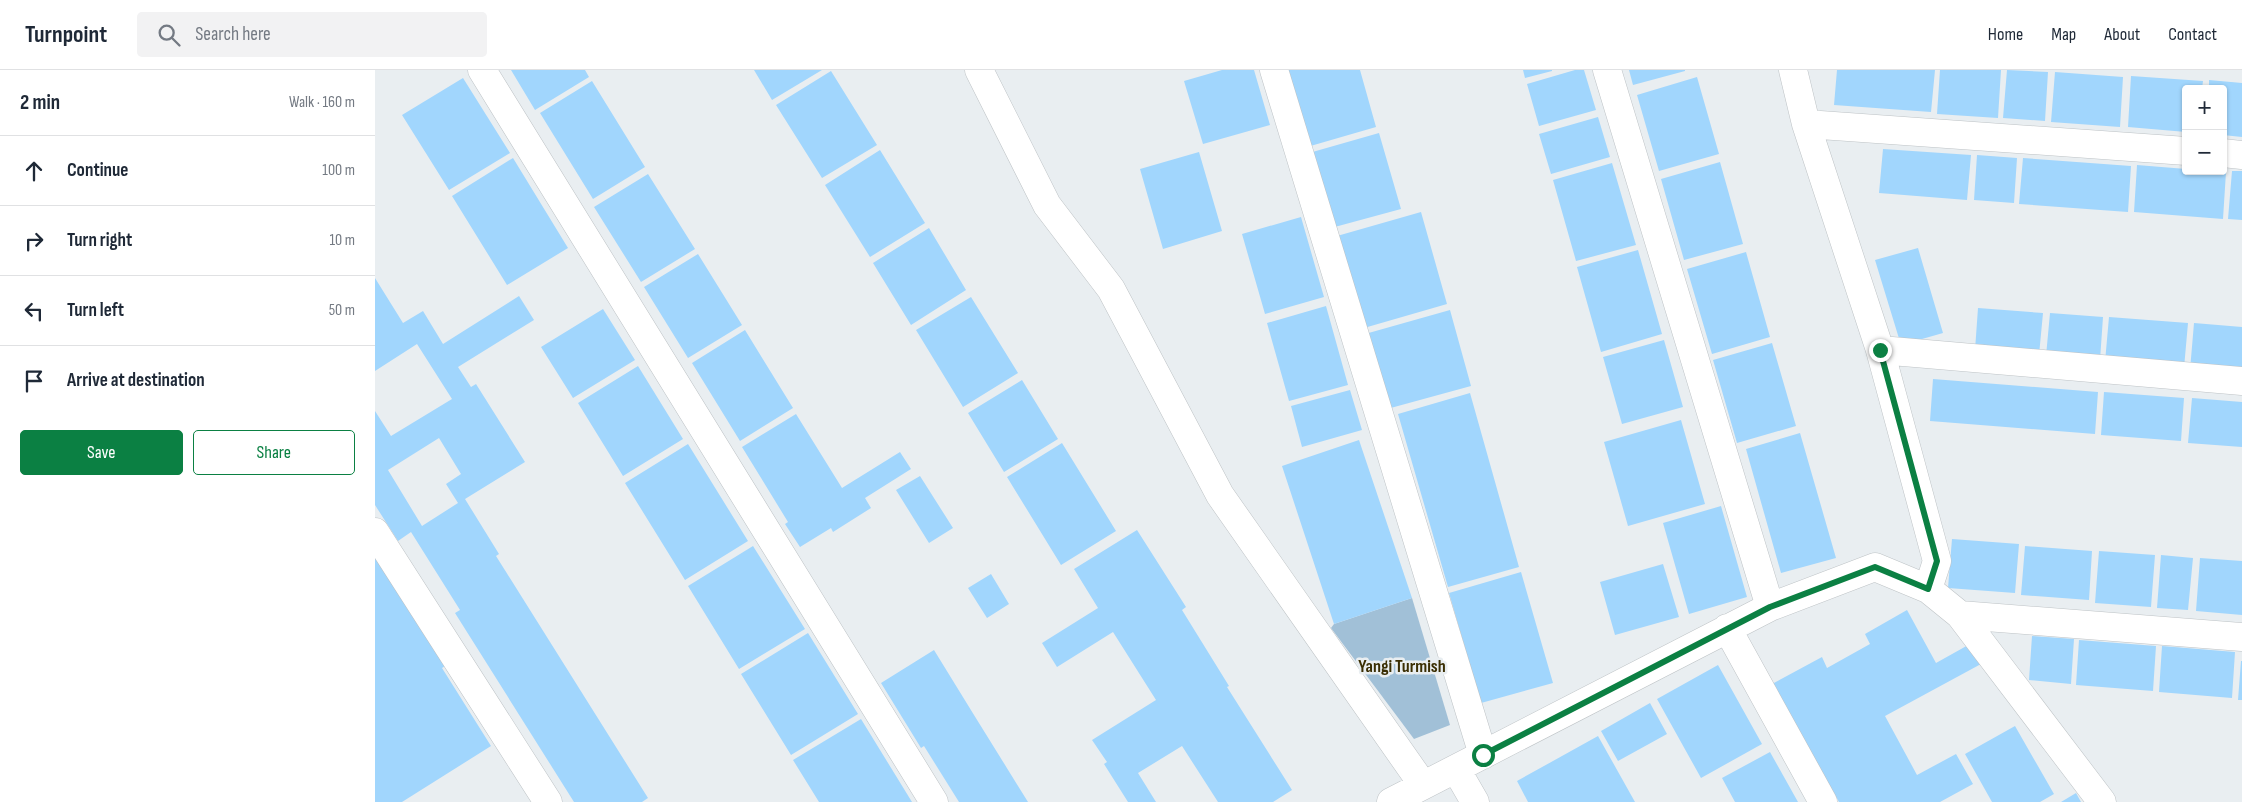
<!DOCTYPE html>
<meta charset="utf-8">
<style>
:root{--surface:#fff;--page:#f2f2f3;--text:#1f2937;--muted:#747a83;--line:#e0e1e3;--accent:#0b8043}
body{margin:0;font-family:"Sofia Sans Condensed",sans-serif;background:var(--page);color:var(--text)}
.controls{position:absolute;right:15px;top:15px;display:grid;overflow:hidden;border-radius:5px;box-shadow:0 1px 4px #0004}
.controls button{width:45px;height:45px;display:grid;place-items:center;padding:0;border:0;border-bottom:1px solid var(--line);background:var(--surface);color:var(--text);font:25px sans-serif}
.stop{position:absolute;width:15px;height:15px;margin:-11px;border:4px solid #0b8043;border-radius:50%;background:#fff}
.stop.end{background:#0b8043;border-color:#fff;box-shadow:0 1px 5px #0008}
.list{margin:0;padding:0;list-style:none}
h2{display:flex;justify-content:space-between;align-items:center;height:65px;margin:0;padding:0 20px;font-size:21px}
h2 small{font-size:16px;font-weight:400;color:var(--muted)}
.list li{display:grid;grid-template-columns:32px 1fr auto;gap:15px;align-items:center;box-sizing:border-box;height:70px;padding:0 20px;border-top:1px solid var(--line)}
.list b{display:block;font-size:19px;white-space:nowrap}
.list em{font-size:16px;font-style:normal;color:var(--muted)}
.actions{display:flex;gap:10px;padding:15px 20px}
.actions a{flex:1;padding:11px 0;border:1px solid var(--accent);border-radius:5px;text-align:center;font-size:18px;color:var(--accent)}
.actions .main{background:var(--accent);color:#fff}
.icon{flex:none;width:28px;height:28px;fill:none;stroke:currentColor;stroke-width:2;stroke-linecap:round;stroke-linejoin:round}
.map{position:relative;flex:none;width:1867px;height:732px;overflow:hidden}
header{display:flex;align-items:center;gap:30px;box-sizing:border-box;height:70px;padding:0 25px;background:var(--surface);border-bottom:1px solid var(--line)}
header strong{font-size:24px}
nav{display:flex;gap:28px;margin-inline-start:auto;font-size:18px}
.search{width:350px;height:45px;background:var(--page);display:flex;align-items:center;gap:12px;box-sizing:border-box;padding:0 18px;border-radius:5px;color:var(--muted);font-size:19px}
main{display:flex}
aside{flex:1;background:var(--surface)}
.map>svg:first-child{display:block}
.green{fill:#a1c0d7}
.building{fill:#a1d6fd;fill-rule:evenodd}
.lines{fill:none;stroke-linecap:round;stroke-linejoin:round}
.minor-casing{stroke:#bec3c6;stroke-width:29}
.minor{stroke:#fff;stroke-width:28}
.route{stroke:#0b8043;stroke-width:6}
.labels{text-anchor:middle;stroke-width:5;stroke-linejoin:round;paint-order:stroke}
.quarter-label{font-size:18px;font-weight:bold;fill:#3a2e03;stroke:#e9eef1}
</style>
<header>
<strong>Turnpoint</strong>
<div class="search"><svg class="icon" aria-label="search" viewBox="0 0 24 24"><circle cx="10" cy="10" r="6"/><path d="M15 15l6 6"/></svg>Search here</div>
<nav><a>Home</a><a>Map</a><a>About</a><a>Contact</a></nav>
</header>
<main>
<aside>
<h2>2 min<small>Walk · 160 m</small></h2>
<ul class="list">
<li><svg class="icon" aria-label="ahead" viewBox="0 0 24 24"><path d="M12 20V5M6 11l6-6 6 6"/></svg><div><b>Continue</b></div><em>100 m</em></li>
<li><svg class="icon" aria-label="right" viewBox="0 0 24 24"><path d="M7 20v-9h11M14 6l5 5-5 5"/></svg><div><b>Turn right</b></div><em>10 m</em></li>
<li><svg class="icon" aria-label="left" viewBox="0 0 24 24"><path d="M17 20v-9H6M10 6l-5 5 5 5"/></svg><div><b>Turn left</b></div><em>50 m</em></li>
<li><svg class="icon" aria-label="arrive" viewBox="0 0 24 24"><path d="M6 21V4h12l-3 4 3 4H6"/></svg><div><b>Arrive at destination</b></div></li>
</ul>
<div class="actions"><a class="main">Save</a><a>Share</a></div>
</aside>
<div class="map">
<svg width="1867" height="732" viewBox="0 0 1867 732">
<rect width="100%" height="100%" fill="#e9eef1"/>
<path class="green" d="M 1037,528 L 1075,655 L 1039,669 L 956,558 L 959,554 Z"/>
<path class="building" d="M 136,0 L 210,0 L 214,7 L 160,40 Z
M 379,0 L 447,0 L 397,30 Z
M 847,0 L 879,0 L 895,55 L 828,74 L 809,11 Z
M 910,0 L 985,0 L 1001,57 L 932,77 Z
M 1148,0 L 1177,0 L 1177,1 L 1150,8 Z
M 1200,0 L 1209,0 L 1221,40 L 1164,56 L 1152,14 Z
M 1254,0 L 1310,0 L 1310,1 L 1258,15 Z
M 1462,0 L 1560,0 L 1556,42 L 1459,35 Z
M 1565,0 L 1626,0 L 1623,48 L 1562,44 Z
M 1632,0 L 1673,2 L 1670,51 L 1628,48 Z
M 456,1 L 502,75 L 447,108 L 401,35 Z
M 1680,2 L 1748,7 L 1745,57 L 1676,52 Z
M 1756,6 L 1828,11 L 1827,19 L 1811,19 L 1811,62 L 1753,57 Z
M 1322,7 L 1344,84 L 1284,101 L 1262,25 Z
M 88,8 L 135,83 L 74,120 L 27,45 Z
M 1834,10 L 1867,13 L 1867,67 L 1848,65 L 1848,19 L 1834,19 Z
M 217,11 L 270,97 L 218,129 L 165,43 Z
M 1223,47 L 1235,87 L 1176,104 L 1164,64 Z
M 1004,63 L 1026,139 L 956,158 L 934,83 Z
M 1508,79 L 1596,85 L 1592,130 L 1504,123 Z
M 505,80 L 550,153 L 495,187 L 450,115 Z
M 824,82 L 847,161 L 788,179 L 765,99 Z
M 1602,85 L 1642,88 L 1639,133 L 1599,130 Z
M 138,88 L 193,178 L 132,215 L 77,126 Z
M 1648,88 L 1756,96 L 1753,142 L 1644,134 Z
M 1345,92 L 1368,174 L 1309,190 L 1286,109 Z
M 1237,93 L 1261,175 L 1201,191 L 1178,110 Z
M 1762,95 L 1811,99 L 1811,101 L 1851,102 L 1848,149 L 1759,142 Z
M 1857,101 L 1867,101 L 1867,150 L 1853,149 Z
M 273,104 L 320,179 L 266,212 L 219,137 Z
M 1046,142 L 1072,234 L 989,258 L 962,166 Z
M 926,147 L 949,227 L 890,244 L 867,164 Z
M 554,158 L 591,220 L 536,255 L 498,193 Z
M 1543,178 L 1568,263 L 1526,275 L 1500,190 Z
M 1263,180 L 1287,264 L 1226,282 L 1202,197 Z
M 1371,182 L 1395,267 L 1337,284 L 1312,199 Z
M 323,184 L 367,255 L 313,288 L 269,217 Z
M 0,208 L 28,253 L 48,241 L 68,274 L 144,226 L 159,250 L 83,297 L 96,317 L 101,314 L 150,392 L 90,429 L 124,484 L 121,486 L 273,728 L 267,732 L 199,732 L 80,543 L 85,540 L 36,462 L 23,471 L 0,435 L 0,341 L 16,366 L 77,329 L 42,274 L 0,301 ZM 64,368 L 86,404 L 71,414 L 83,433 L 47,456 L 13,400 Z
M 596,227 L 643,303 L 588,337 L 541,260 Z
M 951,236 L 973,315 L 914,331 L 892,253 Z
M 1603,238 L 1668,243 L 1664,285 L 1600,280 Z
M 228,239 L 260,290 L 198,328 L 166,277 Z
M 1075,240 L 1096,316 L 1012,339 L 990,264 Z
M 1675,243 L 1728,247 L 1725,290 L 1671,286 Z
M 1734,247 L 1813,253 L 1809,298 L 1730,292 Z
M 1819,253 L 1867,257 L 1867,304 L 1815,300 Z
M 370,260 L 418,338 L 365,371 L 317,293 Z
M 1289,270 L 1308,337 L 1247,354 L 1228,287 Z
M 1397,273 L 1421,356 L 1362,373 L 1338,290 Z
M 263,296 L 308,369 L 248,406 L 203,333 Z
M 1558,309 L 1723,322 L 1720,364 L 1555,351 Z
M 647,310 L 683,369 L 629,402 L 593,343 Z
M 975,320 L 987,360 L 927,377 L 916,336 Z
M 1729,322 L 1809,328 L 1806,371 L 1726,365 Z
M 1095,323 L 1144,497 L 1073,517 L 1023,344 Z
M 1817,328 L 1867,332 L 1867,377 L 1813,373 Z
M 421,344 L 467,418 L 525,382 L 536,399 L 490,428 L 496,438 L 458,462 L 456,458 L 425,477 L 410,454 L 413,452 L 367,377 Z
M 1306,350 L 1330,434 L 1253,456 L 1229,372 Z
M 1425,363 L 1461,488 L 1406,503 L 1371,379 Z
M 984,370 L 1037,528 L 959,554 L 907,396 Z
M 687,373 L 741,461 L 686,495 L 632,407 Z
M 313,374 L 373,471 L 310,510 L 250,413 Z
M 545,406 L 578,458 L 554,473 L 521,420 Z
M 1346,436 L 1372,527 L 1314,544 L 1288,453 Z
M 762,460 L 811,537 L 807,540 L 854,616 L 852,617 L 917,720 L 898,732 L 843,732 L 807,676 L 763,703 L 781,732 L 753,732 L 729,694 L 732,692 L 717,670 L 781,630 L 738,562 L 682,597 L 667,573 L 723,538 L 699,499 Z
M 1577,469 L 1644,474 L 1640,523 L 1573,518 Z
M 378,476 L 430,559 L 364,599 L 313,516 Z
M 1650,476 L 1717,481 L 1714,530 L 1646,525 Z
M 1724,481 L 1780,485 L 1776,537 L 1720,533 Z
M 1786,485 L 1818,488 L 1813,540 L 1782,538 Z
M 0,487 L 70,596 L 67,598 L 116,676 L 27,732 L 0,732 Z
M 1825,488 L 1867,491 L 1867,545 L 1821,541 Z
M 1288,494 L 1304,547 L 1240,565 L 1225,512 Z
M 1146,502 L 1178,613 L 1106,633 L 1074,523 Z
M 616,504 L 634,534 L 612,548 L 593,518 Z
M 1532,540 L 1561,593 L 1595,574 L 1606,594 L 1510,646 L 1542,705 L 1581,684 L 1598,714 L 1565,732 L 1464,732 L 1397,614 L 1447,587 L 1452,598 L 1495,574 L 1490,564 Z
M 433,563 L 483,644 L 416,685 L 366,604 Z
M 1657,566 L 1699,569 L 1696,614 L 1654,610 Z
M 1704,570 L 1781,576 L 1778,621 L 1701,615 Z
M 1787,576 L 1860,582 L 1857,628 L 1784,622 Z
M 559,580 L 599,645 L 653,732 L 584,732 L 549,676 L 546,678 L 506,613 Z
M 1866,591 L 1867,591 L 1867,630 L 1863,630 Z
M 1343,595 L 1387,674 L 1326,708 L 1282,629 Z
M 1275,633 L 1292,664 L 1243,691 L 1226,661 Z
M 486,649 L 537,732 L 444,732 L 418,690 Z
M 1640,656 L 1679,724 L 1665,732 L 1617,732 L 1590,684 Z
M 1223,666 L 1260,732 L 1153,732 L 1142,711 Z
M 1395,682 L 1423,732 L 1360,732 L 1347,708 Z
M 1701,723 L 1706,732 L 1686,732 Z"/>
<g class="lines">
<g class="minor-casing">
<path id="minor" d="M 107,0 L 559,732
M 604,0 L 672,135 L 736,219 L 845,425 L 1048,715
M 899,0 L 1108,685
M 1232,0 L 1395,537
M 1418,0 L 1431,54 L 1505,280 L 1562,491 L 1553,519 L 1585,545 L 1727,732
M 1431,54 L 1811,81
M 1848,83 L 1867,85
M 1505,280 L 1867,311
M 0,462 L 173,732
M 1585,545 L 1867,567
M 1352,558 L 1448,732
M 1081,699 L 1100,732
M 1016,732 L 1395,537 L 1500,497 L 1553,519"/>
</g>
<use href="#minor" class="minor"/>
</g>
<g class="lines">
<path class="route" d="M 1108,685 L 1395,537 L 1500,497 L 1553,519 L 1562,491 L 1505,280"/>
</g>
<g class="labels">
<g class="quarter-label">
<text x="1027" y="602">Yangi Turmish</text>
</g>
</g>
</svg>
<div class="controls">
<button>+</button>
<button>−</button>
</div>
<div class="stop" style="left:1108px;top:685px"></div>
<div class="stop end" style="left:1505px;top:280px"></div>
</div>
</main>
